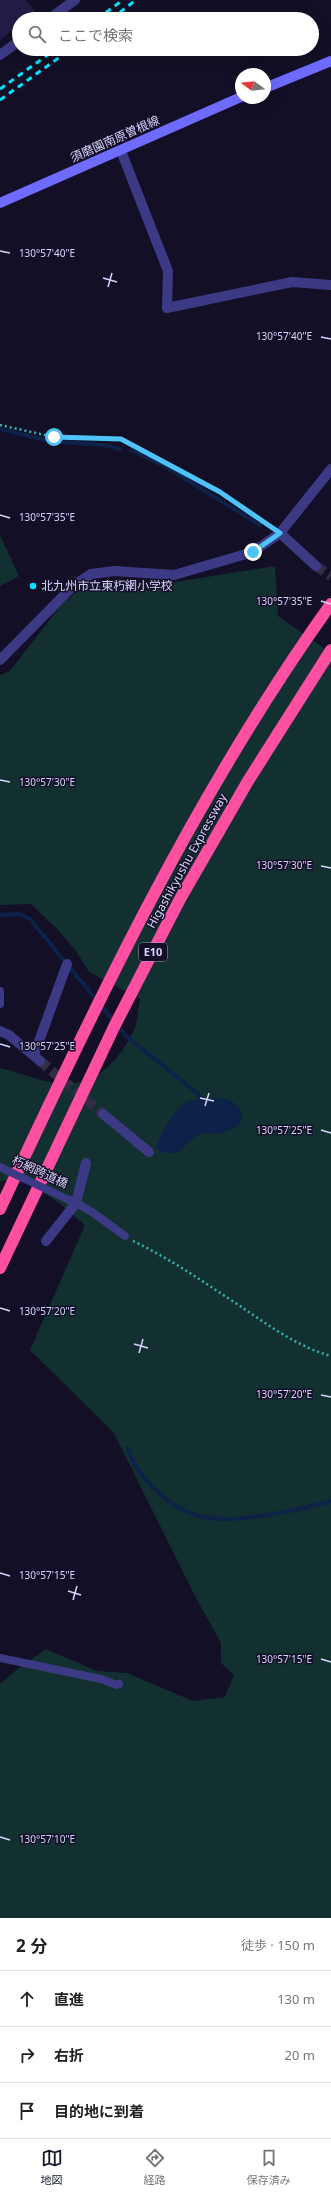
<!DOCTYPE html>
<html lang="ja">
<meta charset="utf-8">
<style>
:root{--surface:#fff;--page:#f2f2f2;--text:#222;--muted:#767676;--line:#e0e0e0;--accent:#111827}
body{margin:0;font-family:"Noto Sans","Noto Sans JP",sans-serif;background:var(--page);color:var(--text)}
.compass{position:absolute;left:235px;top:68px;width:36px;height:36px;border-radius:50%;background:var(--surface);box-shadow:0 4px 16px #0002;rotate:285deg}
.stop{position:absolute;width:12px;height:12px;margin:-9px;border:3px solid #4fc3f7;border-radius:50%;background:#fff}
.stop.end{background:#4fc3f7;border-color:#fff;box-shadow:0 1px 4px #0008}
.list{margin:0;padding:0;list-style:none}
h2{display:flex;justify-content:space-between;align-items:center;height:52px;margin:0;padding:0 16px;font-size:17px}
h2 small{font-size:13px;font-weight:400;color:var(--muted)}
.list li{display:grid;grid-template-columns:26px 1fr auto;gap:12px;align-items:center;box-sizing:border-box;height:56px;padding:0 16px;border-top:1px solid var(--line)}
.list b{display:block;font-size:15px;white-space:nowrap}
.list em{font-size:13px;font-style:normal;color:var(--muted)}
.icon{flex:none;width:22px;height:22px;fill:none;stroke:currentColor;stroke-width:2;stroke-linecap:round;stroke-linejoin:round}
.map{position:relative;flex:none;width:331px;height:1918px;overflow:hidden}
.search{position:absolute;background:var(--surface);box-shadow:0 4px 16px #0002;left:12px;right:12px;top:12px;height:44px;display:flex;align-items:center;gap:10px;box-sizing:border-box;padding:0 14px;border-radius:22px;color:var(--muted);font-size:15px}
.sheet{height:220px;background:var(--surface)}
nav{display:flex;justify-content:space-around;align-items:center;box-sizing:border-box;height:56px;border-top:1px solid var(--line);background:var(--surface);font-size:11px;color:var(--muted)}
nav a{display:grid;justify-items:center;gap:2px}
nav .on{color:var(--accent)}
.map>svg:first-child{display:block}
.green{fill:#12302f}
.water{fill:#0c2248}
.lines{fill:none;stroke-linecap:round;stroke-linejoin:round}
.stream{stroke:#0c2248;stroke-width:4}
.building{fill:#241b47}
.street-tunnel{stroke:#312d47;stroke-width:10;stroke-dasharray:10 5;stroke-linecap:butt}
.path{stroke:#2fb8b0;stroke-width:2.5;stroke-dasharray:2 3;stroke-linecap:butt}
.lane{stroke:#3d3a85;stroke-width:8}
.street{stroke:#3d3a85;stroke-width:10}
.secondary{stroke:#6f6bff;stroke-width:10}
.highway{stroke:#ff4fa3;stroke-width:12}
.rail{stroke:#00e5ff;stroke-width:3;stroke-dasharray:6 5;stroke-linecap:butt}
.lane-bridge{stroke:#3d3a85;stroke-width:8}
.route{stroke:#4fc3f7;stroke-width:5}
.ticks{fill:none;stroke:#d9d4ff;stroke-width:1.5}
.poi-dot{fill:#00e5ff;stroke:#130f26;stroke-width:1.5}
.labels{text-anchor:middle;stroke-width:3;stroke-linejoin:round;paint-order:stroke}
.shield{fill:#130f26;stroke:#9e99be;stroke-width:1}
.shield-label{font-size:11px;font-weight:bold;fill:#d9d4ff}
.street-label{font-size:12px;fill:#d9d4ff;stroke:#130f26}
.poi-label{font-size:12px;fill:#d9d4ff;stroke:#130f26;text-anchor:start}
.ticks-label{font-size:10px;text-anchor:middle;fill:#d9d4ff;stroke:#130f26;stroke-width:3;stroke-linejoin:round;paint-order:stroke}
</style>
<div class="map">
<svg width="331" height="1918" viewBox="0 0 331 1918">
<rect width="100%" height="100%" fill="#130f26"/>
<path class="green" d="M 0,535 L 19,576 L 0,586 Z
M 275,566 L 278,616 L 331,653 L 331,1918 L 0,1918 L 0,1684 L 16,1670 L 46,1649 L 97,1671 L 127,1673 L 193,1701 L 225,1697 L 234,1675 L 221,1663 L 221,1643 L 196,1598 L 114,1433 L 30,1350 L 85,1225 C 65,1208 28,1173 0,1182 L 0,1068 C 19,1072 38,1081 57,1083 C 93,1088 118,1063 133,1032 C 138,1023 138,1009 140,999 L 89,972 L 76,951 L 59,931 L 31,904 L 0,905 L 0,675 L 10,671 L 61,605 L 83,586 L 104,581 L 139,586 L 157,585 Z"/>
<path class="water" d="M 221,1098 C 234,1099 249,1112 239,1125 C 232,1129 224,1133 216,1134 C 211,1134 205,1132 200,1134 C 183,1141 184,1162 157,1149 C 154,1142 177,1107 185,1103 C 194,1097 211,1099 221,1098 Z"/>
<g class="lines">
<path class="stream" d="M 0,429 L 50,441 L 104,445 L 120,449
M 131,450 L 166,467 L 260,525
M 0,915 L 19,914 L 30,919 L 126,1036 L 192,1089 L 204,1100 L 205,1104
M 128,1448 C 132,1463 139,1472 150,1484 C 164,1500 183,1513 204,1517 C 235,1524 300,1510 331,1501"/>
</g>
<path class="building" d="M 0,0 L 26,0 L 36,13 L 27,19 L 19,19 L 19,25 L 0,40 Z"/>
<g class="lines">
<path class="street-tunnel" d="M 316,566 L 331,576
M 40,1061 L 103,1114"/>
<path class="path" d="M 0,425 L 54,437 L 121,439 L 220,492 L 270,527
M 133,1241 C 171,1259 205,1283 240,1306 C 268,1325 298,1347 331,1356"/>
<path class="lane" d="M 0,991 L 0,1004
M 71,1200 L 92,1212 L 125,1236
M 0,1658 L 101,1679 L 117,1685 L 119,1684"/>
<path class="street" d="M 49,19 L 75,0
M 0,55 L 19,41
M 121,151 L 168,271 L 167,308 L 292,282 L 331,285
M 280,533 L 316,566
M 0,660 L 73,586 L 91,574 L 114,571 L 174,575 L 253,552 L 280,533 L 331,469
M 0,1031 L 9,1035 L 40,1061
M 34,1055 L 67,964
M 103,1114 L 149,1152
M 46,1241 L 76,1203 L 86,1163"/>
<path class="secondary" d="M 265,88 L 331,61
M 0,203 L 241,97"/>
<path class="highway" d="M 0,1209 C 97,1001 197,791 331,604
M 0,1268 L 114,1027 L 180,899 L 248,781 L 331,650"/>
<path class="rail" d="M 97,19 L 123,0
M 111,19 L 136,0
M 0,89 L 56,49
M 0,100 L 71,49"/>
<path class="lane-bridge" d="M 0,1167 L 69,1200"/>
</g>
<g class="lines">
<path class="route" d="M 54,437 L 121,439 L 220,492 L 280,533 L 253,552"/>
</g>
<path class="ticks" d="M 0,251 L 10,253M 103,278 L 117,282M 108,287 L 112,273M 321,337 L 331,339M 0,515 L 10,518M 321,601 L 331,604M 0,780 L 10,782M 321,866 L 331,868M 0,1044 L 10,1047M 200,1098 L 214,1101M 205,1106 L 209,1093M 321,1130 L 331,1133M 0,1308 L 10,1311M 134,1344 L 148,1348M 139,1353 L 143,1339M 321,1395 L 331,1397M 0,1573 L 10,1576M 68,1591 L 81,1595M 73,1600 L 77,1586M 321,1659 L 331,1662M 0,1837 L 10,1840"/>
<circle class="poi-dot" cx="33" cy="586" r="4"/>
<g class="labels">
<rect class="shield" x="139" y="943" width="28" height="18" rx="3"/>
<g class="shield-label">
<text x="153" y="956">E10</text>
</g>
<g class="street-label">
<text transform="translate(115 139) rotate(-24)" y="4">須磨園南原曽根線</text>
<text transform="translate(187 861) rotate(-61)" y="4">Higashikyushu Expressway</text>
<text transform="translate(40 1172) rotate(25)" y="4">朽網跨道橋</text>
</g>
<g class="poi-label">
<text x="41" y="590">北九州市立東朽網小学校</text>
</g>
</g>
<g class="ticks-label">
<text x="47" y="257">130°57'40"E</text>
<text x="284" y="340">130°57'40"E</text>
<text x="47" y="521">130°57'35"E</text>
<text x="284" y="605">130°57'35"E</text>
<text x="47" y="786">130°57'30"E</text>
<text x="284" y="869">130°57'30"E</text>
<text x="47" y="1050">130°57'25"E</text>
<text x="284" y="1134">130°57'25"E</text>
<text x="47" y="1315">130°57'20"E</text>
<text x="284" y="1398">130°57'20"E</text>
<text x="47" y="1579">130°57'15"E</text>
<text x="284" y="1663">130°57'15"E</text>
<text x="47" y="1843">130°57'10"E</text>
</g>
</svg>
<svg class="compass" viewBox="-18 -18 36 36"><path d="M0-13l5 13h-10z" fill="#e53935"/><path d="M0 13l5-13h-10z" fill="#767676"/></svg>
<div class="stop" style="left:54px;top:437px"></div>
<div class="stop end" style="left:253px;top:552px"></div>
<div class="search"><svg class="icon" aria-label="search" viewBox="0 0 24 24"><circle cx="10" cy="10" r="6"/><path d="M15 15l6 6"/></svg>ここで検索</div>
</div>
<section class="sheet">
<h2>2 分<small>徒歩 · 150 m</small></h2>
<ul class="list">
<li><svg class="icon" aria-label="ahead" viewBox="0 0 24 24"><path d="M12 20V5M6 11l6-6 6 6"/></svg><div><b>直進</b></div><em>130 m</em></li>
<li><svg class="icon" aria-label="right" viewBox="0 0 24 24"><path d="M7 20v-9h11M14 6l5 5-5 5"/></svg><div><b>右折</b></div><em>20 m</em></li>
<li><svg class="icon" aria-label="arrive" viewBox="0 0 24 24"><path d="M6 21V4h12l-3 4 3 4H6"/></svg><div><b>目的地に到着</b></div></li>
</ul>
</section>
<nav>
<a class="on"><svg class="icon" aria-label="map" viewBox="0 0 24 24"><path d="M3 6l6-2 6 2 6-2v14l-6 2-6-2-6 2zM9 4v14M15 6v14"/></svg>地図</a>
<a><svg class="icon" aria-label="directions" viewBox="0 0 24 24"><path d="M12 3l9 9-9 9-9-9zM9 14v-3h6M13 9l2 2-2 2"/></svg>経路</a>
<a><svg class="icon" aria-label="saved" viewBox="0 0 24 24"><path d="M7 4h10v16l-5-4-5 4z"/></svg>保存済み</a>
</nav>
